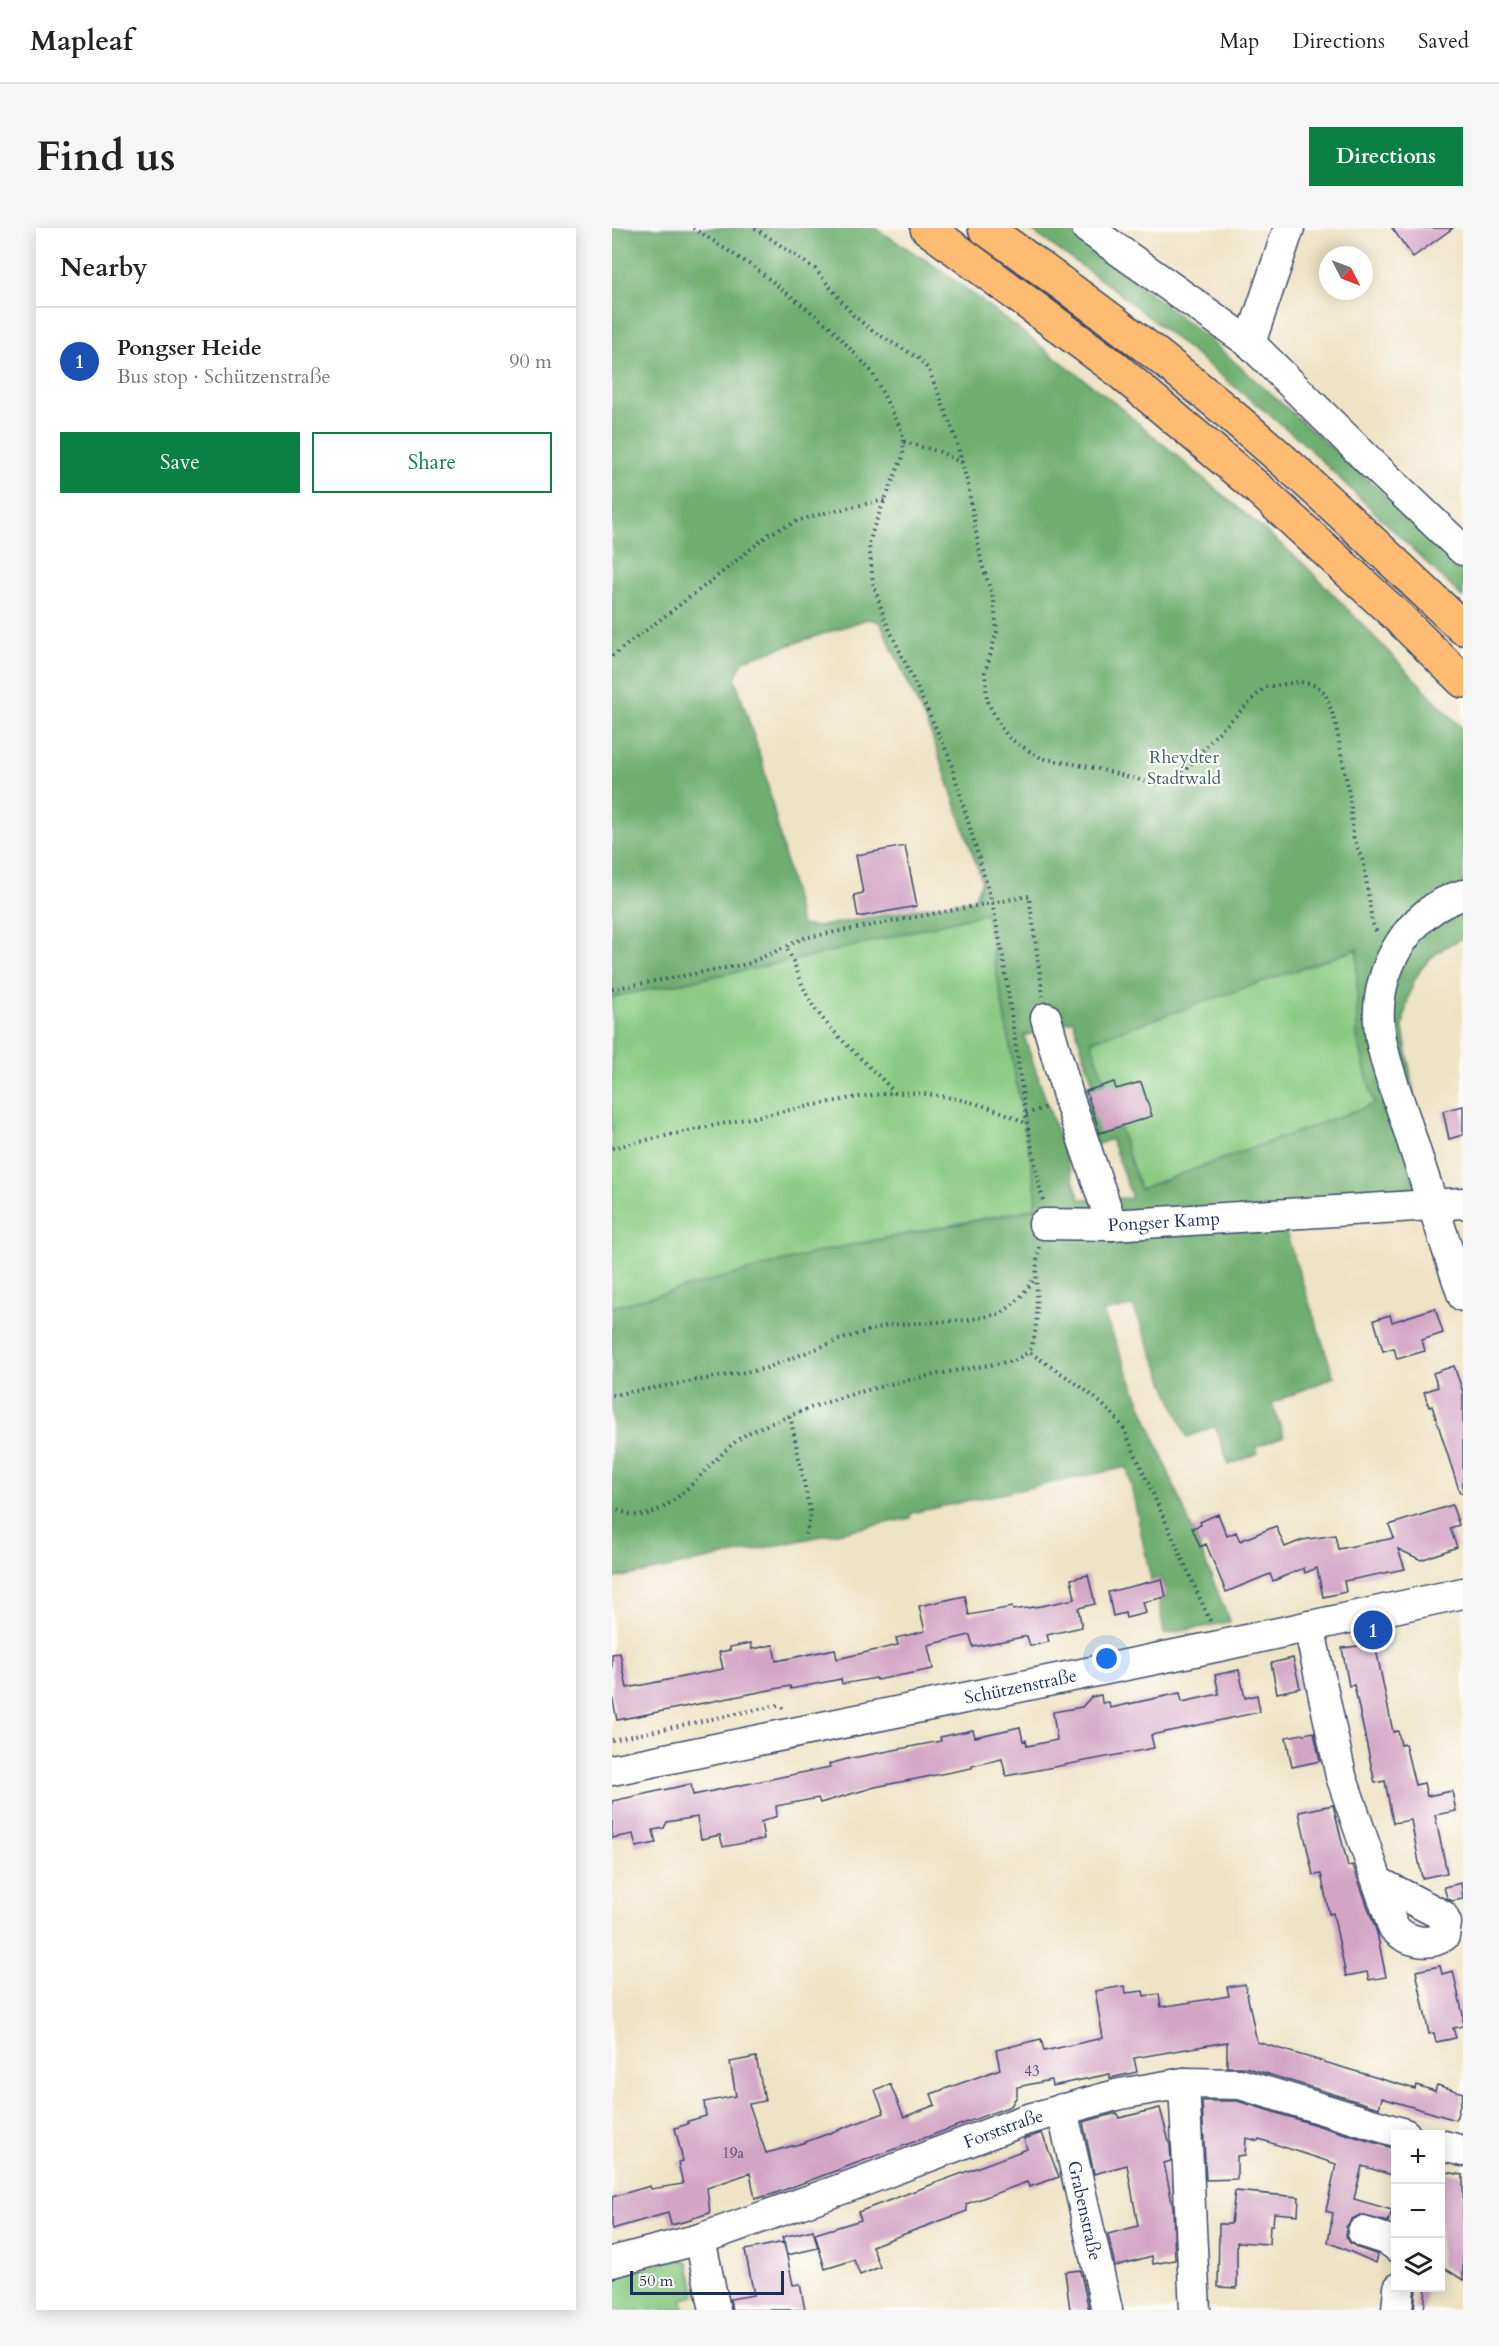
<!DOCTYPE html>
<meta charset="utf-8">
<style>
:root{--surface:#fff;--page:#f6f6f6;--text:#222;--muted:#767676;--line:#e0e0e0;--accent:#0b8043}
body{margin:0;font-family:Cardo,serif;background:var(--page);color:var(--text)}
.controls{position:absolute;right:18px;bottom:18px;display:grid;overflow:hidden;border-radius:0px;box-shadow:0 3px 15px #0003}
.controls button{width:54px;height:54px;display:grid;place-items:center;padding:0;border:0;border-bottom:2px solid var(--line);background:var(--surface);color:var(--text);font:30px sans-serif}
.compass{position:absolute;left:707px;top:18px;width:54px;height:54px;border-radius:50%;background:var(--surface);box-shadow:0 3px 15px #0003;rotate:132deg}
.scale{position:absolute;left:18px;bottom:15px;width:154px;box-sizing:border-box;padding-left:6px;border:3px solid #1b2f5e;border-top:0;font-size:16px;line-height:21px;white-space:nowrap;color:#1b2f5e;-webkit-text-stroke:4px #fdfcf7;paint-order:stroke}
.you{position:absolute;left:495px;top:1431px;width:21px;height:21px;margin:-15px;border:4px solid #fff;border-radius:50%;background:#1a73e8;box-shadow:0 0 0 9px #1a73e833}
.badge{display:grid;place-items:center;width:39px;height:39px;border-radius:50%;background:var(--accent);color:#fff;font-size:20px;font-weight:700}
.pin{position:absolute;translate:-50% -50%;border:3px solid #fff;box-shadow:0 2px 6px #0006}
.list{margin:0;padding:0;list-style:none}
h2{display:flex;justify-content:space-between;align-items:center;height:78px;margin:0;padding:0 24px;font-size:26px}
h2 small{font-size:20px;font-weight:400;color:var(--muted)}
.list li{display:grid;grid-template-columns:39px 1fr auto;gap:18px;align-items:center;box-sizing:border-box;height:108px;padding:0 24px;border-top:2px solid var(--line)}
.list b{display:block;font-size:22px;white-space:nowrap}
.list p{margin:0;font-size:20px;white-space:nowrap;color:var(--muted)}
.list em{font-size:20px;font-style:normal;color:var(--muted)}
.actions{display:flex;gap:12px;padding:18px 24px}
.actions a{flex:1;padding:14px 0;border:2px solid var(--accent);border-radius:0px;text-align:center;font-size:21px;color:var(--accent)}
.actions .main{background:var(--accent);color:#fff}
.icon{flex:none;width:33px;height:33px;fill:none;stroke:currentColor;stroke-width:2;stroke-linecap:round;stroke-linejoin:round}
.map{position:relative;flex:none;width:851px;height:2082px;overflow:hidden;border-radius:0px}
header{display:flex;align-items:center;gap:36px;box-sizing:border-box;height:84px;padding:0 30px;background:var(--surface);border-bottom:2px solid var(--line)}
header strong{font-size:28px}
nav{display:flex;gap:33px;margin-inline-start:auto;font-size:21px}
.intro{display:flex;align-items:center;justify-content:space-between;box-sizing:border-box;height:144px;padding:0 36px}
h1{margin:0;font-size:42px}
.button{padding:15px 27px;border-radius:0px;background:var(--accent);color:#fff;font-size:21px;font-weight:700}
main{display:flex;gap:36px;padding:0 36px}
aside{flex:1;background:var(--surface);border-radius:0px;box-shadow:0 3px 15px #0003}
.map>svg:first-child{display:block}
.green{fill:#88ca82;stroke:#527c70;stroke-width:1.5}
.forest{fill:#6eae70;stroke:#446e67;stroke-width:1.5;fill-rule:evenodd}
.building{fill:#d3a5c5}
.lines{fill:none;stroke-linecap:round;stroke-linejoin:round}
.minor-casing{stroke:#3b4a6d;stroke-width:33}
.highway-casing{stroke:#3b4a6d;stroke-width:36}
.path{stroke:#3b4a6d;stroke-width:4;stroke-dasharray:1.5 4.5;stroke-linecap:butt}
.minor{stroke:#fff;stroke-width:30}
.highway{stroke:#febb71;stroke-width:33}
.labels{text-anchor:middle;stroke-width:4.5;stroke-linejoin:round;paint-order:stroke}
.number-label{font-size:15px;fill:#494c78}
.park-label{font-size:18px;fill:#3c5e69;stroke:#fdfcf7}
.street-label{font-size:18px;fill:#1b2f5e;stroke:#fdfcf7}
</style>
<header>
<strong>Mapleaf</strong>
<nav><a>Map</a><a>Directions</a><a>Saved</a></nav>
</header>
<div class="intro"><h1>Find us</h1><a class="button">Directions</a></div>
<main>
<aside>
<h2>Nearby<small></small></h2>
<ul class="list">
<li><span class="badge" style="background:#1a4fb4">1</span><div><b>Pongser Heide</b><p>Bus stop · Schützenstraße</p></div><em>90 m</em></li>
</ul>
<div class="actions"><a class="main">Save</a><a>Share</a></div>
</aside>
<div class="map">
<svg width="851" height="2082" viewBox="0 0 851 2082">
<rect width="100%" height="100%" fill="#fdfcf7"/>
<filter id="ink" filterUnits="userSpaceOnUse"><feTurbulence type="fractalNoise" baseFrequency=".0167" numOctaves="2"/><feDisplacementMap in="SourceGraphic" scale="12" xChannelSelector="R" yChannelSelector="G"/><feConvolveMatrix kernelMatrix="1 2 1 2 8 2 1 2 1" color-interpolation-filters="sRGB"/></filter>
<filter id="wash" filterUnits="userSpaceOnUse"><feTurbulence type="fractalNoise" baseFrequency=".008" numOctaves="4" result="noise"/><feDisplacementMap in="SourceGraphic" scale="24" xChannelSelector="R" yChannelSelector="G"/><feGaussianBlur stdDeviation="1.35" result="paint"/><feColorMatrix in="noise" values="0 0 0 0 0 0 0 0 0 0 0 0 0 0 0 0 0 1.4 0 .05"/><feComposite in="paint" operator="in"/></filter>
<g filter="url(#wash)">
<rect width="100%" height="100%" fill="#eee3c5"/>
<path class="green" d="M 374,685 L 424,963 L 423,980 L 214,1022 L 0,1079 L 0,769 L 197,729 Z
M 746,721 L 745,808 L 762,876 L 528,961 L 478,813 Z
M 64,2031 L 69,2031 L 77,2036 L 84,2068 L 71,2071 L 72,2082 L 0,2082 L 0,2050 Z"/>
<path class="forest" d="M 0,0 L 263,0 L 331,43 L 504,176 L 691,335 L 851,501 L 851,710 C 807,729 796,755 791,800 L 820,977 L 668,987 L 722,1149 L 660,1175 L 672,1208 L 643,1219 L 646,1225 L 617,1237 L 603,1198 L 575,1209 L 521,1078 L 491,1084 L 618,1394 L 552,1406 L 547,1372 L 555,1370 L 550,1350 L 539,1352 L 515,1239 L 299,1285 L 298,1290 L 0,1351 L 0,1079 L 214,1022 L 423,981 L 424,963 L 374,685 L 197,729 L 0,769 ZM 256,391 L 268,394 L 320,508 L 370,653 L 362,671 L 203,699 L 189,697 L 151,537 L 123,450 L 132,432 ZM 745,721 L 745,808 L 762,876 L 528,961 L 479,813 ZM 461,792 L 481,856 L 465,862 L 484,917 L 499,911 L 520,970 L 468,971 L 412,808 Z
M 416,0 L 452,0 L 475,15 L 599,113 L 851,336 L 851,370 L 687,211 L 507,65 Z"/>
<g id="blocks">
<path class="building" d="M 780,0 L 841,0 L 801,29 Z
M 293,618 L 305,678 L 246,689 L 242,667 L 251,665 L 244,627 Z
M 502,854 L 504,861 L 529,854 L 540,888 L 488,905 L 474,863 Z
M 851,878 L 851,907 L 837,911 L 831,883 Z
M 823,1080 L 831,1105 L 810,1112 L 813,1123 L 785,1131 L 782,1120 L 771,1123 L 762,1092 L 778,1087 L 780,1094 Z
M 842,1138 L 851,1164 L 851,1264 L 848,1265 L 820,1178 L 817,1179 L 812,1164 L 826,1159 L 821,1145 Z
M 840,1277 L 847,1297 L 838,1300 L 845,1319 L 809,1332 L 786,1321 L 793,1341 L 732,1353 L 734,1364 L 711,1369 L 705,1340 L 693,1345 L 692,1340 L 661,1353 L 658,1346 L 614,1364 L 594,1316 L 588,1319 L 580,1300 L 589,1297 L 588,1294 L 606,1286 L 615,1308 L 624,1304 L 628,1313 L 664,1298 L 673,1319 L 690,1312 L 723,1307 L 726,1321 L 782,1310 L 777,1297 Z
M 476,1347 L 483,1376 L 466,1380 L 470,1399 L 435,1407 L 437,1414 L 418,1418 L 415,1408 L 361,1419 L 358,1407 L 316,1417 L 321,1441 L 265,1452 L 264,1450 L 230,1456 L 229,1451 L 179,1461 L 178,1458 L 5,1492 L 0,1468 L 0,1426 L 8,1425 L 15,1460 L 111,1441 L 107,1424 L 118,1422 L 118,1419 L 139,1415 L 140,1421 L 161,1417 L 164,1433 L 223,1421 L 225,1431 L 286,1417 L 284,1410 L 313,1403 L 307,1378 L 353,1368 L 357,1387 L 400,1379 L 401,1382 L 429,1378 L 463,1371 L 459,1351 Z
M 550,1351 L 554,1369 L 531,1374 L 534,1385 L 514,1390 L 513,1385 L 501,1388 L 496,1364 Z
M 763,1416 L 781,1504 L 786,1503 L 789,1517 L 793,1516 L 803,1557 L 812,1555 L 815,1568 L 840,1563 L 844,1583 L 823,1587 L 835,1645 L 810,1650 L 799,1592 L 781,1595 L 773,1553 L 763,1555 L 742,1457 L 737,1458 L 730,1420 Z
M 681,1430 L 688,1460 L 665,1465 L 659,1435 Z
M 627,1442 L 633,1470 L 645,1467 L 648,1484 L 539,1507 L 542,1520 L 394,1548 L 390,1531 L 360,1538 L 360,1540 L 263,1559 L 208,1575 L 206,1570 L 164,1578 L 165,1588 L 149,1594 L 152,1611 L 111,1619 L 108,1607 L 89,1611 L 85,1589 L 55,1594 L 52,1600 L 41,1602 L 44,1615 L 24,1619 L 21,1606 L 0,1610 L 0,1573 L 79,1556 L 81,1567 L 218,1539 L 217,1536 L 235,1531 L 329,1513 L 328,1509 L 361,1502 L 363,1509 L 408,1499 L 411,1513 L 414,1512 L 415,1518 L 445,1512 L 441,1484 L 470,1479 L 479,1469 L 489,1467 L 490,1475 L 497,1474 L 498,1480 L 568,1465 L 570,1474 L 607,1466 L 603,1447 Z
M 702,1504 L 708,1533 L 680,1539 L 674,1509 Z
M 721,1577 L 736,1638 L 741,1637 L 765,1705 L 774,1749 L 757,1752 L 755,1744 L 734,1748 L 721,1685 L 717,1686 L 709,1646 L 701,1647 L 687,1584 Z
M 849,1655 L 851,1671 L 840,1673 L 835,1670 L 832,1659 Z
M 828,1738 L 830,1746 L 841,1743 L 851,1787 L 851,1798 L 841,1800 L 844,1810 L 824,1814 L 822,1805 L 817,1806 L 804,1743 Z
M 633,1756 L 645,1814 L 803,1861 L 804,1857 L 823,1863 L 825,1857 L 851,1865 L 844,1892 L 770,1870 L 767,1880 L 633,1839 L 615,1839 L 615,1814 L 522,1830 L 525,1844 L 498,1850 L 498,1846 L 440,1858 L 439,1852 L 405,1859 L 405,1868 L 399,1878 L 161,1966 L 143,1971 L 138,1945 L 95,1960 L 98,1985 L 78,1991 L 79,1992 L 59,1997 L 56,1985 L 0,2001 L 0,1969 L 38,1958 L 39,1961 L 71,1956 L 66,1934 L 71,1933 L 63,1900 L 76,1896 L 76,1893 L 94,1888 L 92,1874 L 124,1868 L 118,1834 L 144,1829 L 153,1873 L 137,1876 L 154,1925 L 191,1915 L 272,1885 L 263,1862 L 278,1856 L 292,1889 L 323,1877 L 319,1866 L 388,1841 L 384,1822 L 429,1811 L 432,1823 L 491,1810 L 483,1763 L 512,1758 L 514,1765 L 531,1763 L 532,1768 L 547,1766 L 549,1779 L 617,1768 L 615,1759 Z
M 590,1873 L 625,1873 L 783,1921 L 783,1948 L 750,1938 L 742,1971 L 780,1982 L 776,1994 L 748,1987 L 740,1991 L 734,1999 L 734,2008 L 738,2015 L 746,2020 L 766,2027 L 764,2035 L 716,2014 L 721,1985 L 714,1983 L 724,1936 L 647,1911 L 646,1913 L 634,1910 L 633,1927 L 625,1928 L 625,1951 L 594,1952 Z
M 548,1880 L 558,1917 L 559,1933 L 552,1935 L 561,1979 L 563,2032 L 541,2036 L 540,2028 L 503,2038 L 496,2006 L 526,1998 L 515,1937 L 482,1946 L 471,1894 L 505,1885 L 507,1890 Z
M 430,1905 L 447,1949 L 417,1959 L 415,1954 L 354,1976 L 355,1983 L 260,2018 L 268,2039 L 248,2047 L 242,2032 L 213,2041 L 203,2006 L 249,1992 L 246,1984 L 415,1921 L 412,1911 Z
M 828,1943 L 851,1947 L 851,2052 L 828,2037 Z
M 623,1963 L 687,1969 L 686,1987 L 662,1985 L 661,1997 L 658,1997 L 657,2016 L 625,2014 L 625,2060 L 606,2059 L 607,1996 L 619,1996 Z
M 201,2002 L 206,2020 L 175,2027 L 170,2009 Z
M 172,2014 L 181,2057 L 188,2056 L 193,2082 L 120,2082 L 118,2071 L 142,2067 L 133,2022 Z
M 468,2042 L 477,2082 L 458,2082 L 453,2044 Z
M 804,2060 L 814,2060 L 812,2082 L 802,2082 Z"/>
</g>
</g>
<g filter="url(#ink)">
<use href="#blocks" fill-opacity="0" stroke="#3b4a6d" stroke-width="1.5"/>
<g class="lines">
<g class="minor-casing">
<g id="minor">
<path d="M 475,0 L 638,115 L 755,231 L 851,322"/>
<path d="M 638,115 L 677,0"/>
<path d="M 851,667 C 797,682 764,741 767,794 C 768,823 784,863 793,891 C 812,950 831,1009 851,1068"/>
<path d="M 434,790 L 457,871 L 500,997"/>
<path id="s1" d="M 432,996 L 500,997 L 851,975"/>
<path d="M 697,1398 L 729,1548 L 781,1699 C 793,1713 816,1719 832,1708 L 834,1695 L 830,1687 L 766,1654"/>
<path id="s2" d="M 0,1542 L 607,1418 L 851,1365"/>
<path d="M 572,1855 L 583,2082"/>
<path id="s3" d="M 450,1881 L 495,2082"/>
<path d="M 828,1917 L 851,1923"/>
<path d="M 751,2004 L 776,2012 L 784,2018"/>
<path d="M 88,2011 L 103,2082"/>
<path id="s4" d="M 0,2034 L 88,2011 L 238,1958 L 413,1892 L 508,1866 L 572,1855 L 628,1856 L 793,1906"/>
<path d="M 785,2082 L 787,2060"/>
</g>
</g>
<g class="highway-casing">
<path id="highway" d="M 315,0 L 502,139 L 649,263 L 784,387 L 851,453
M 373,0 C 454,58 536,117 613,182 C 695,251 773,326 851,400"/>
</g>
<path class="path" d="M 81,0 L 143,40 L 218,99 L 260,144 L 290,204 L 292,214 L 291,228 L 262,298 L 257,317 L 261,355 L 273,392 L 336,526 L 380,674 L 391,729 L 415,896 L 431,973
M 143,0 L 203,41 L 241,87 L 262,104 L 305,129 L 317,142 L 343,208 L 356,257 L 369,333 L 382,373 L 385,403 L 373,444 L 375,473 L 390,501 L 398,511 L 429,530 L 483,540 L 543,556 L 561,553 L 571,545 L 603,508 L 653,459 L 686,454 L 696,455 L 706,459 L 713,465 L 723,493 L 738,570 L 741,608 L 752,636 L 760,694 L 765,705
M 292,214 L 328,224 L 350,235
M 0,428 L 103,350 L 157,306 L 188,292 L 220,283 L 273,272
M 0,761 L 135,736 L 174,719
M 283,865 C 257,836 216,804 197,771 C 188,755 184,736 174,719 L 191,710 L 417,668 L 431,768
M 414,886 L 434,879
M 0,920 C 61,906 122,893 183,881 C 215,875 249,867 282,865 C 322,863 380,876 415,896
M 427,1019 C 420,1052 431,1098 417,1124 C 451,1147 486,1166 511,1199 L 599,1395
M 0,1167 L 152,1141 L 227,1112 L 276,1097 L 357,1092 L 390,1085 L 407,1071 L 423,1050
M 178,1188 L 199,1288 L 193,1308
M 0,1280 C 7,1282 15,1286 22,1287 C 60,1292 100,1228 130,1209 C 145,1199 164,1194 180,1187 C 252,1158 326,1145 402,1133 L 417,1124
M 0,1512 L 166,1477 L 174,1482"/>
<use href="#minor" class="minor"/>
<use href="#highway" class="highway"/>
</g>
</g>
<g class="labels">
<g class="number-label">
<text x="420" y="1848">43</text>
<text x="121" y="1930">19a</text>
</g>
<g class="park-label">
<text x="572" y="535">Rheydter<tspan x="572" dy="21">Stadtwald</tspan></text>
</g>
<g class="street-label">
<text dy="6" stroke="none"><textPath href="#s1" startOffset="120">Pongser Kamp</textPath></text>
<text dy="6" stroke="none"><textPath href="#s2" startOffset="417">Schützenstraße</textPath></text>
<text dy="6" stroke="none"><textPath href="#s4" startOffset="414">Forststraße</textPath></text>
<text dy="6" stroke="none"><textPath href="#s3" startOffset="104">Grabenstraße</textPath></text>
</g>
</g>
</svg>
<div class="controls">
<button>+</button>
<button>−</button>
<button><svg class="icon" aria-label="layers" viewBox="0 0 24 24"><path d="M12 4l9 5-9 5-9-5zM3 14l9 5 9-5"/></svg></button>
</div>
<svg class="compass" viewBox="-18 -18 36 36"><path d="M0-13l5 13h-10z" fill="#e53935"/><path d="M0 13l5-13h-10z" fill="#767676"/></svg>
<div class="scale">50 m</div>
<div class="you"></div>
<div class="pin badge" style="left:761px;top:1402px;background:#1a4fb4">1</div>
</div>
</main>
